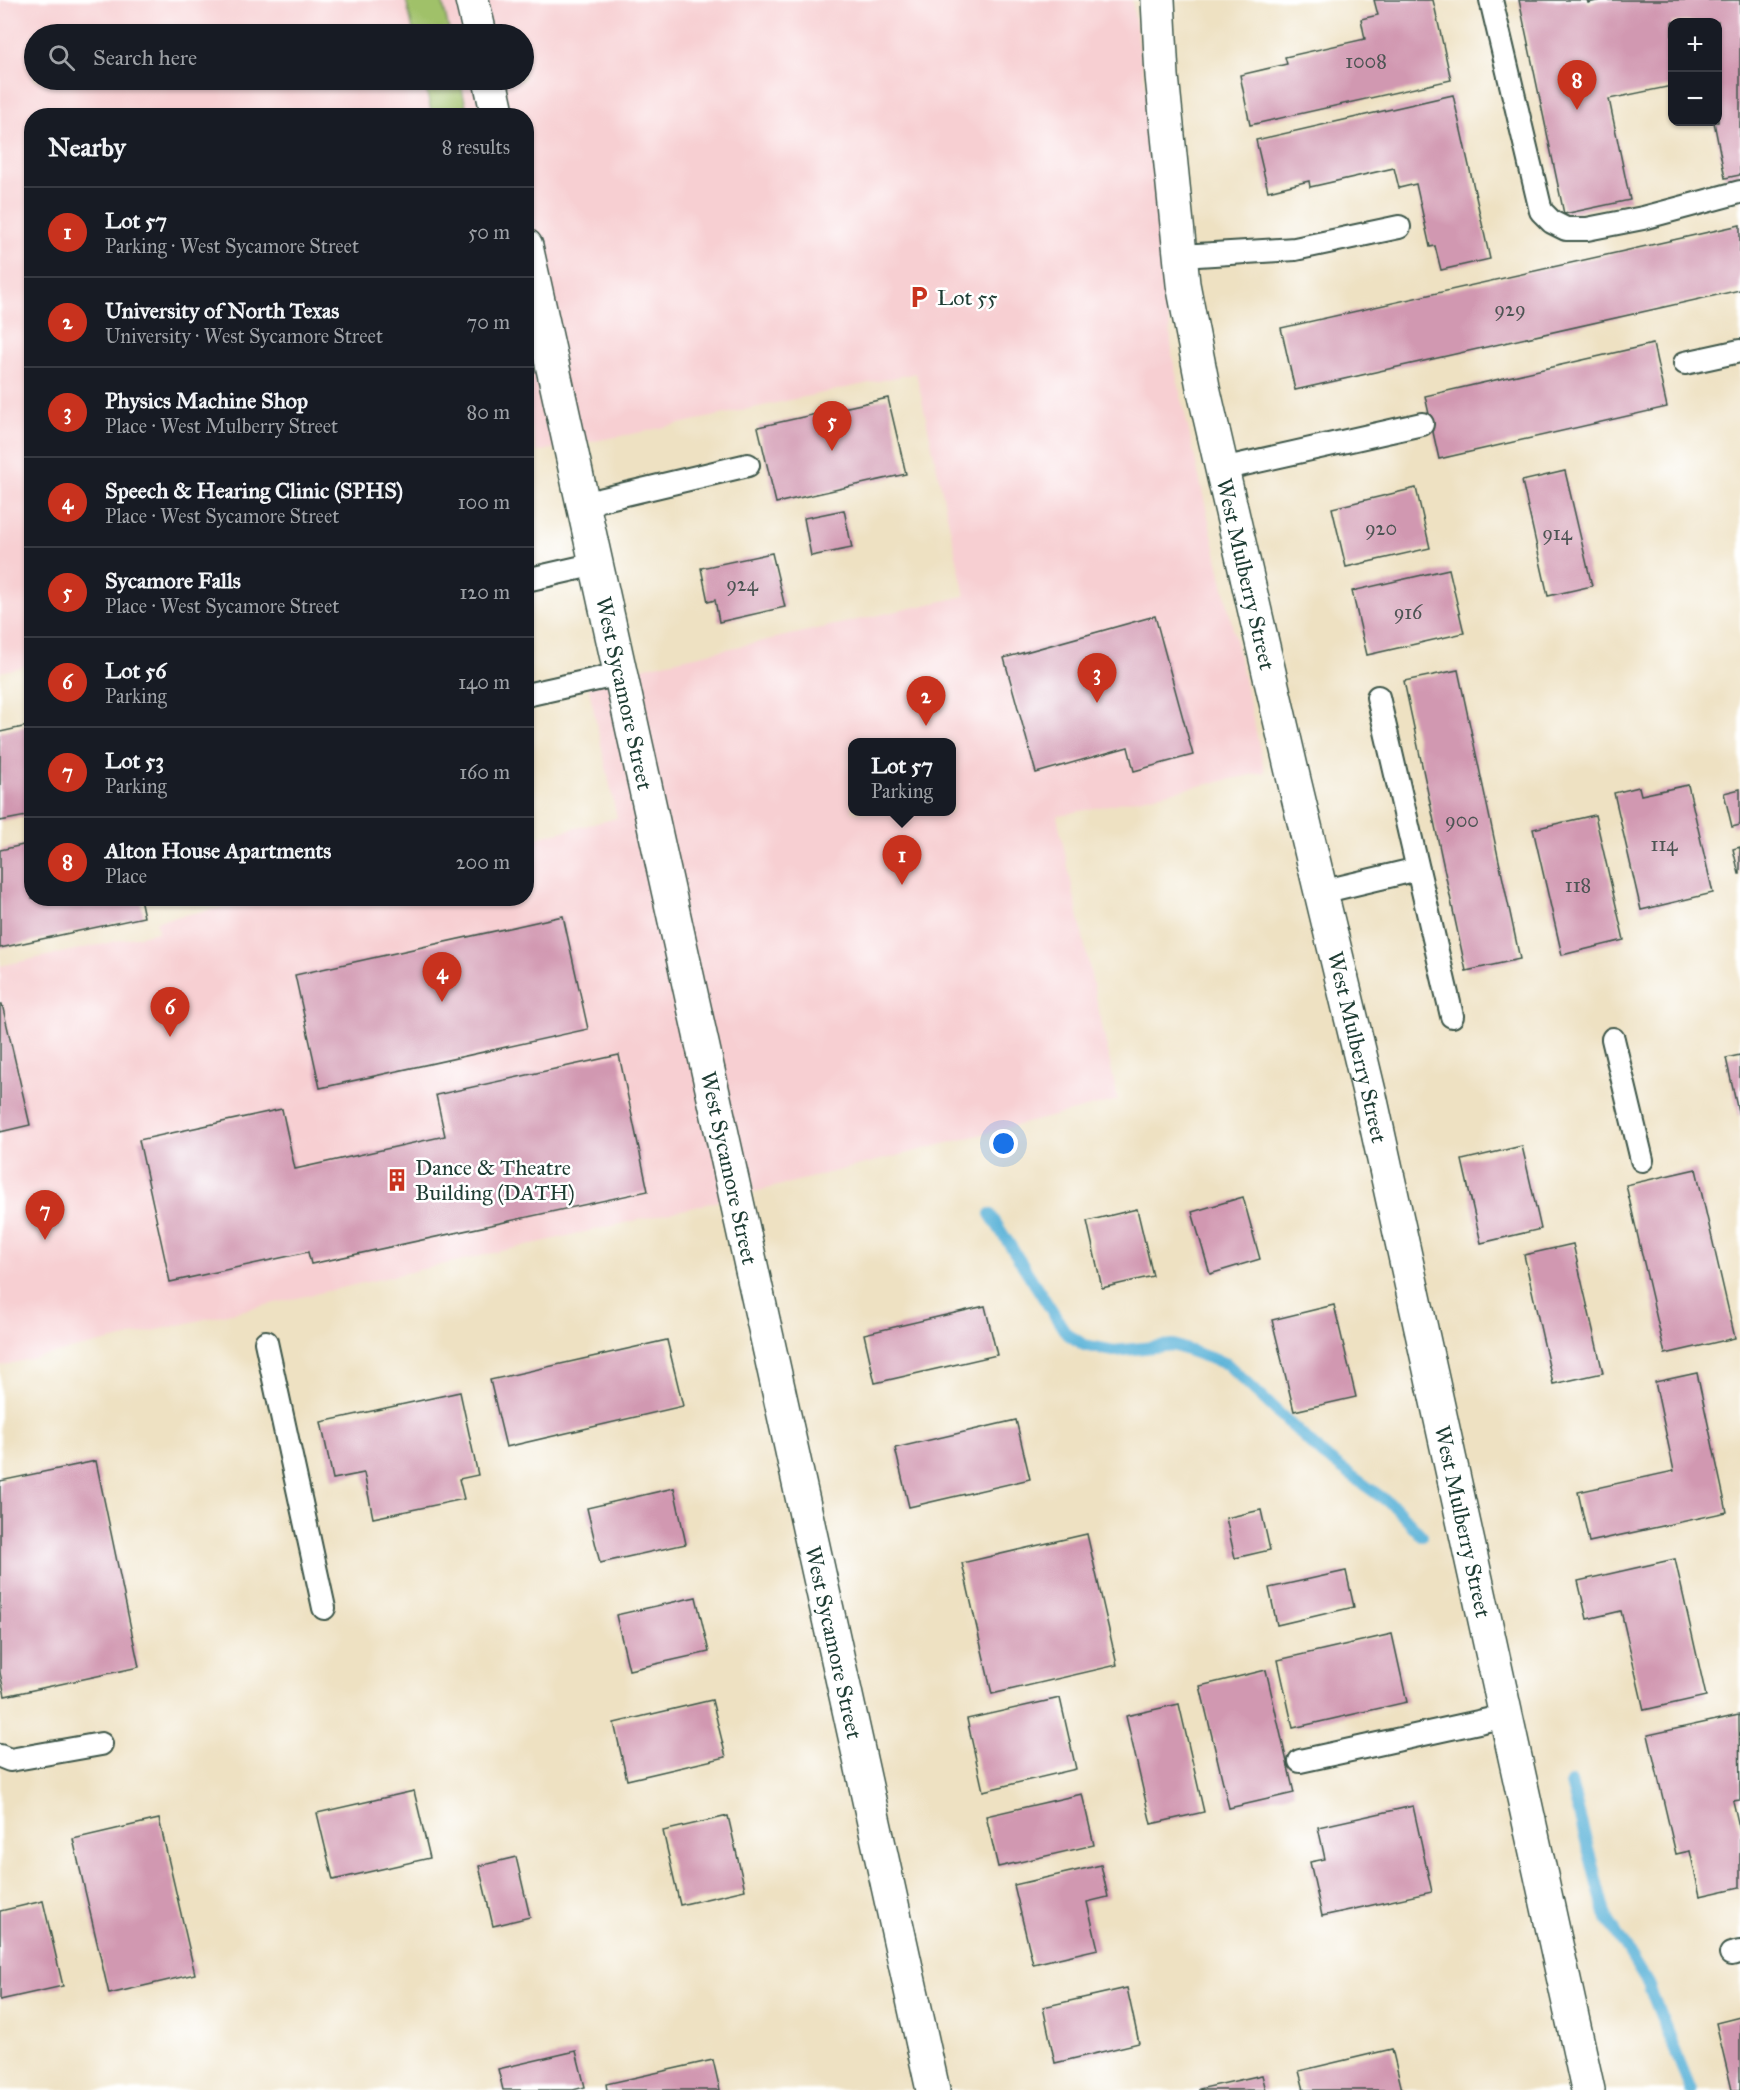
<!DOCTYPE html>
<meta charset="utf-8">
<style>
:root{--surface:#171b24;--page:#20242c;--text:#f1f3f6;--muted:#9ea1a6;--line:#363941;--accent:#c8321e}
body{margin:0;font-family:"IM FELL Great Primer",serif;background:var(--page);color:var(--text)}
.controls{position:absolute;right:18px;top:18px;display:grid;overflow:hidden;border-radius:12px;box-shadow:0 2px 4px #0004}
.controls button{width:54px;height:54px;display:grid;place-items:center;padding:0;border:0;border-bottom:2px solid var(--line);background:var(--surface);color:var(--text);font:30px sans-serif}
.you{position:absolute;left:1004px;top:1144px;width:21px;height:21px;margin:-15px;border:4px solid #fff;border-radius:50%;background:#1a73e8;box-shadow:0 0 0 9px #1a73e833}
.badge{display:grid;place-items:center;width:39px;height:39px;border-radius:50%;background:var(--accent);color:#fff;font-size:20px;font-weight:700}
.pin{position:absolute;translate:-50% -50px;filter:drop-shadow(0 2px 3px #0008)}
.pin::after{content:'';position:absolute;top:32px;width:21px;height:18px;background:inherit;clip-path:polygon(0 0,100% 0,50% 100%)}
.popup{position:absolute;left:848px;top:738px;width:108px;height:78px;box-sizing:border-box;display:grid;place-content:center;border-radius:12px;background:var(--surface);filter:drop-shadow(0 2px 4px #0005);font-size:20px;white-space:nowrap;color:var(--muted)}
.popup b{font-size:22px;color:var(--text)}
.popup::after{content:'';position:absolute;left:50%;top:100%;margin-left:-12px;border:12px solid transparent;border-top-color:var(--surface)}
.list{margin:0;padding:0;list-style:none}
h2{display:flex;justify-content:space-between;align-items:center;height:78px;margin:0;padding:0 24px;font-size:26px}
h2 small{font-size:20px;font-weight:400;color:var(--muted)}
.list li{display:grid;grid-template-columns:39px 1fr auto;gap:18px;align-items:center;box-sizing:border-box;height:90px;padding:0 24px;border-top:2px solid var(--line)}
.list b{display:block;font-size:22px;white-space:nowrap}
.list p{margin:0;font-size:20px;white-space:nowrap;color:var(--muted)}
.list em{font-size:20px;font-style:normal;color:var(--muted)}
.icon{flex:none;width:33px;height:33px;fill:none;stroke:currentColor;stroke-width:2;stroke-linecap:round;stroke-linejoin:round}
.map{position:relative;flex:none;width:1740px;height:2090px;overflow:hidden}
.search{position:absolute;background:var(--surface);box-shadow:0 2px 4px #0004;left:24px;top:24px;width:510px;height:66px;display:flex;align-items:center;gap:15px;box-sizing:border-box;padding:0 21px;border-radius:33px;color:var(--muted);font-size:22px}
.panel{position:absolute;background:var(--surface);box-shadow:0 2px 4px #0004;left:24px;top:108px;width:510px;height:798px;border-radius:24px}
.map>svg:first-child{display:block}
.built{fill:#f7cfd2;fill-rule:evenodd}
.green{fill:#a0c169;stroke:#607f4e;stroke-width:1.5}
.lines{fill:none;stroke-linecap:round;stroke-linejoin:round}
.stream{stroke:#5bb3d8;stroke-width:12}
.building{fill:#d198b1}
.lane-casing{stroke:#3e5649;stroke-width:26}
.street-casing{stroke:#3e5649;stroke-width:36}
.lane{stroke:#fff;stroke-width:22}
.street{stroke:#fff;stroke-width:33}
.labels{text-anchor:middle;stroke-width:5;stroke-linejoin:round;paint-order:stroke}
.number-label{font-size:20px;fill:#4c5453}
.poi-label{font-size:22px;fill:#1f3d34;stroke:#fff;text-anchor:start}
.street-label{font-size:22px;fill:#1f3d34;stroke:#fff}
</style>
<div class="map">
<svg width="1740" height="2090" viewBox="0 0 1740 2090">
<rect width="100%" height="100%" fill="#fff"/>
<filter id="ink" filterUnits="userSpaceOnUse"><feTurbulence type="fractalNoise" baseFrequency=".0167" numOctaves="2"/><feDisplacementMap in="SourceGraphic" scale="12" xChannelSelector="R" yChannelSelector="G"/><feConvolveMatrix kernelMatrix="1 2 1 2 8 2 1 2 1" color-interpolation-filters="sRGB"/></filter>
<filter id="wash" filterUnits="userSpaceOnUse"><feTurbulence type="fractalNoise" baseFrequency=".008" numOctaves="4" result="noise"/><feDisplacementMap in="SourceGraphic" scale="24" xChannelSelector="R" yChannelSelector="G"/><feGaussianBlur stdDeviation="1.35" result="paint"/><feColorMatrix in="noise" values="0 0 0 0 0 0 0 0 0 0 0 0 0 0 0 0 0 1.4 0 .05"/><feComposite in="paint" operator="in"/></filter>
<g filter="url(#wash)">
<rect width="100%" height="100%" fill="#eee1c2"/>
<path class="built" d="M 0,0 L 1132,0 L 1148,101 L 1173,360 L 1265,772 L 1057,816 L 1118,1100 L 699,1206 L 0,1366 L 0,966 L 158,932 L 156,921 L 261,899 L 526,898 L 527,840 L 617,818 L 587,680 L 965,596 L 916,373 L 637,433 L 536,452 L 531,427 L 526,428 L 526,116 L 32,116 L 31,665 L 0,672 ZM 34,34 L 524,34 L 524,80 L 34,80 ZM 852,742 L 952,742 L 952,812 L 852,812 Z"/>
<path class="green" d="M 406,0 L 442,0 L 450,34 L 414,34 Z
M 424,80 L 460,80 L 468,115 L 432,115 Z"/>
<g class="lines">
<path class="stream" d="M 990,1214 L 1066,1333 L 1084,1345 L 1114,1351 L 1173,1345 L 1227,1364 L 1323,1455 L 1395,1507 L 1422,1536
M 1571,1783 L 1605,1914 L 1648,1984 L 1691,2090"/>
</g>
<g id="blocks">
<path class="building" d="M 1374,0 L 1433,0 L 1451,80 L 1250,125 L 1240,75 L 1287,64 L 1285,57 L 1365,39 L 1361,19 L 1378,15 Z
M 1519,0 L 1587,0 L 1588,3 L 1601,0 L 1740,0 L 1740,175 L 1725,178 L 1714,122 L 1718,122 L 1718,22 L 1672,22 L 1672,86 L 1609,99 L 1630,200 L 1564,214 Z
M 1453,95 L 1490,259 L 1441,270 L 1435,246 L 1430,247 L 1416,184 L 1399,188 L 1394,168 L 1310,187 L 1309,181 L 1268,191 L 1256,140 Z
M 1740,225 L 1740,290 L 1295,390 L 1281,328 Z
M 1653,344 L 1667,407 L 1439,459 L 1425,396 Z
M 888,398 L 906,474 L 776,503 L 758,427 Z
M 1565,471 L 1592,586 L 1548,596 L 1522,481 Z
M 1416,488 L 1430,548 L 1346,567 L 1332,508 Z
M 844,510 L 852,548 L 811,556 L 804,518 Z
M 772,553 L 785,607 L 719,622 L 715,600 L 708,602 L 701,568 Z
M 1449,569 L 1464,633 L 1367,655 L 1352,591 Z
M 1155,616 L 1193,755 L 1134,771 L 1128,747 L 1036,773 L 1004,658 Z
M 1458,670 L 1520,959 L 1466,971 L 1404,681 Z
M 32,725 L 32,815 L 0,821 L 0,732 Z
M 1688,785 L 1713,893 L 1641,910 L 1614,793 L 1639,787 L 1641,795 Z
M 1740,789 L 1740,825 L 1732,827 L 1724,793 Z
M 1595,815 L 1624,940 L 1562,955 L 1533,829 Z
M 32,843 L 32,898 L 140,898 L 144,917 L 0,948 L 0,850 Z
M 1740,847 L 1740,874 L 1739,874 L 1733,849 Z
M 563,916 L 588,1029 L 320,1088 L 295,975 Z
M 0,1004 L 2,1004 L 30,1125 L 0,1132 Z
M 619,1055 L 648,1191 L 311,1264 L 308,1252 L 170,1282 L 139,1140 L 282,1109 L 295,1169 L 445,1136 L 436,1095 Z
M 1740,1055 L 1740,1115 L 1739,1116 L 1726,1058 Z
M 1522,1146 L 1541,1229 L 1481,1243 L 1462,1160 Z
M 1696,1169 L 1735,1338 L 1665,1354 L 1626,1185 Z
M 1243,1197 L 1260,1259 L 1210,1274 L 1192,1212 Z
M 1137,1209 L 1153,1276 L 1102,1288 L 1087,1221 Z
M 1573,1244 L 1603,1373 L 1553,1384 L 1524,1255 Z
M 1334,1305 L 1356,1397 L 1294,1411 L 1272,1320 Z
M 985,1306 L 997,1355 L 875,1383 L 864,1334 Z
M 667,1340 L 683,1406 L 506,1447 L 490,1380 Z
M 1697,1373 L 1727,1512 L 1589,1542 L 1578,1492 L 1674,1471 L 1655,1382 Z
M 460,1392 L 478,1475 L 459,1479 L 464,1499 L 373,1518 L 364,1473 L 333,1479 L 321,1422 Z
M 1016,1420 L 1030,1479 L 909,1507 L 895,1448 Z
M 96,1461 L 139,1667 L 5,1696 L 0,1673 L 0,1481 Z
M 674,1488 L 686,1544 L 600,1563 L 587,1508 Z
M 1261,1510 L 1270,1550 L 1235,1558 L 1226,1518 Z
M 1087,1534 L 1117,1665 L 992,1694 L 962,1563 Z
M 1675,1559 L 1706,1696 L 1644,1710 L 1621,1611 L 1587,1619 L 1578,1581 Z
M 1346,1571 L 1354,1607 L 1277,1625 L 1269,1588 Z
M 696,1597 L 709,1652 L 629,1670 L 616,1615 Z
M 1392,1634 L 1407,1702 L 1293,1728 L 1278,1660 Z
M 1266,1670 L 1294,1793 L 1229,1808 L 1200,1686 Z
M 1060,1698 L 1076,1769 L 983,1791 L 967,1719 Z
M 712,1700 L 726,1757 L 627,1780 L 614,1723 Z
M 1179,1704 L 1204,1812 L 1151,1824 L 1126,1716 Z
M 1739,1715 L 1740,1800 L 1733,1801 L 1740,1831 L 1740,1887 L 1700,1896 L 1690,1851 L 1676,1854 L 1648,1735 Z
M 414,1791 L 430,1858 L 333,1880 L 317,1813 Z
M 1082,1794 L 1094,1845 L 998,1867 L 986,1816 Z
M 1413,1806 L 1432,1892 L 1322,1916 L 1310,1862 L 1325,1859 L 1318,1827 Z
M 728,1816 L 745,1890 L 680,1905 L 663,1831 Z
M 159,1819 L 195,1974 L 109,1994 L 73,1839 Z
M 516,1857 L 530,1917 L 493,1926 L 479,1866 Z
M 1101,1865 L 1108,1897 L 1087,1902 L 1098,1949 L 1033,1964 L 1014,1885 Z
M 43,1901 L 63,1986 L 0,2000 L 0,1911 Z
M 1127,1988 L 1139,2043 L 1055,2063 L 1043,2007 Z
M 1740,2017 L 1740,2090 L 1732,2090 L 1716,2023 Z
M 1392,2049 L 1402,2090 L 1304,2090 L 1299,2071 Z
M 576,2051 L 585,2087 L 573,2090 L 503,2090 L 498,2069 Z
M 713,2060 L 720,2090 L 607,2090 L 606,2084 Z
M 1262,2075 L 1266,2090 L 1199,2090 L 1199,2089 Z"/>
</g>
</g>
<g filter="url(#ink)">
<use href="#blocks" fill-opacity="0" stroke="#3e5649" stroke-width="1.5"/>
<g class="lines">
<g class="lane-casing">
<path id="lane" d="M 1491,0 L 1541,211 L 1552,222 L 1566,229 L 1587,229 L 1643,218 L 1740,192
M 1181,256 L 1295,249 L 1399,227
M 1685,363 L 1740,351
M 1222,469 L 1422,424
M 583,504 L 748,465
M 526,580 L 596,564
M 526,695 L 620,674
M 1378,697 L 1452,1016
M 1321,892 L 1418,869
M 1613,1039 L 1642,1160
M 266,1342 L 324,1608
M 0,1756 L 10,1760 L 101,1744
M 1300,1761 L 1506,1716
M 1731,1954 L 1740,1952"/>
</g>
<g class="street-casing">
<g id="street">
<path d="M 472,0 L 480,34"/>
<path id="s1" d="M 1158,0 L 1162,76 L 1183,284 L 1203,387 L 1293,776 L 1370,1096 L 1588,2090"/>
<path d="M 490,80 L 498,116"/>
<path id="s2" d="M 526,246 L 933,2090"/>
</g>
</g>
<use href="#lane" class="lane"/>
<use href="#street" class="street"/>
</g>
</g>
<defs>
<g id="parking-bare" transform="scale(1.8)"><path d="M-3.5-5.5H1a3.5 3.5 0 0 1 0 7H-1V5.5H-3.5ZM-1-3.4V-.6H.8a1.4 1.4 0 0 0 0-2.8Z" fill="#c8321e" stroke="#fff" stroke-width="2.5" paint-order="stroke"/></g>
<g id="building-bare" transform="scale(1.8)"><path d="M-4-6H4V6H1V3H-1V6H-4ZM-2.5-4.3h1.7v1.8h-1.7ZM.8-4.3h1.7v1.8H.8ZM-2.5-1h1.7V.8h-1.7ZM.8-1h1.7V.8H.8Z" fill="#c8321e" stroke="#fff" stroke-width="2.5" paint-order="stroke"/></g>
</defs>
<g fill-rule="evenodd">
<use href="#parking-bare" x="919" y="297"/>
<use href="#building-bare" x="397" y="1180"/>
</g>
<g class="labels">
<g class="number-label">
<text x="1366" y="68">1008</text>
<text x="1510" y="316">929</text>
<text x="1381" y="535">920</text>
<text x="1557" y="540">914</text>
<text x="742" y="591">924</text>
<text x="1408" y="619">916</text>
<text x="1462" y="827">900</text>
<text x="1664" y="851">114</text>
<text x="1578" y="892">118</text>
</g>
<g class="poi-label">
<text x="937" y="305">Lot 55</text>
<text x="415" y="1175">Dance &amp; Theatre<tspan x="415" dy="25">Building (DATH)</tspan></text>
</g>
<g class="street-label">
<text dy="8" stroke="none"><textPath href="#s1" startOffset="582">West Mulberry Street</textPath></text>
<text dy="8" stroke="none"><textPath href="#s2" startOffset="458">West Sycamore Street</textPath></text>
<text dy="8" stroke="none"><textPath href="#s1" startOffset="1068">West Mulberry Street</textPath></text>
<text dy="8" stroke="none"><textPath href="#s2" startOffset="944">West Sycamore Street</textPath></text>
<text dy="8" stroke="none"><textPath href="#s1" startOffset="1554">West Mulberry Street</textPath></text>
<text dy="8" stroke="none"><textPath href="#s2" startOffset="1430">West Sycamore Street</textPath></text>
</g>
</g>
</svg>
<div class="controls">
<button>+</button>
<button>−</button>
</div>
<div class="you"></div>
<div class="pin badge" style="left:902px;top:885px">1</div>
<div class="popup"><b>Lot 57</b>Parking</div>
<div class="pin badge" style="left:926px;top:726px">2</div>
<div class="pin badge" style="left:1097px;top:703px">3</div>
<div class="pin badge" style="left:442px;top:1002px">4</div>
<div class="pin badge" style="left:832px;top:451px">5</div>
<div class="pin badge" style="left:170px;top:1037px">6</div>
<div class="pin badge" style="left:45px;top:1240px">7</div>
<div class="pin badge" style="left:1577px;top:110px">8</div>
<div class="search"><svg class="icon" aria-label="search" viewBox="0 0 24 24"><circle cx="10" cy="10" r="6"/><path d="M15 15l6 6"/></svg>Search here</div>
<section class="panel">
<h2>Nearby<small>8 results</small></h2>
<ul class="list">
<li><span class="badge">1</span><div><b>Lot 57</b><p>Parking · West Sycamore Street</p></div><em>50 m</em></li>
<li><span class="badge">2</span><div><b>University of North Texas</b><p>University · West Sycamore Street</p></div><em>70 m</em></li>
<li><span class="badge">3</span><div><b>Physics Machine Shop</b><p>Place · West Mulberry Street</p></div><em>80 m</em></li>
<li><span class="badge">4</span><div><b>Speech &amp; Hearing Clinic (SPHS)</b><p>Place · West Sycamore Street</p></div><em>100 m</em></li>
<li><span class="badge">5</span><div><b>Sycamore Falls</b><p>Place · West Sycamore Street</p></div><em>120 m</em></li>
<li><span class="badge">6</span><div><b>Lot 56</b><p>Parking</p></div><em>140 m</em></li>
<li><span class="badge">7</span><div><b>Lot 53</b><p>Parking</p></div><em>160 m</em></li>
<li><span class="badge">8</span><div><b>Alton House Apartments</b><p>Place</p></div><em>200 m</em></li>
</ul>
</section>
</div>
